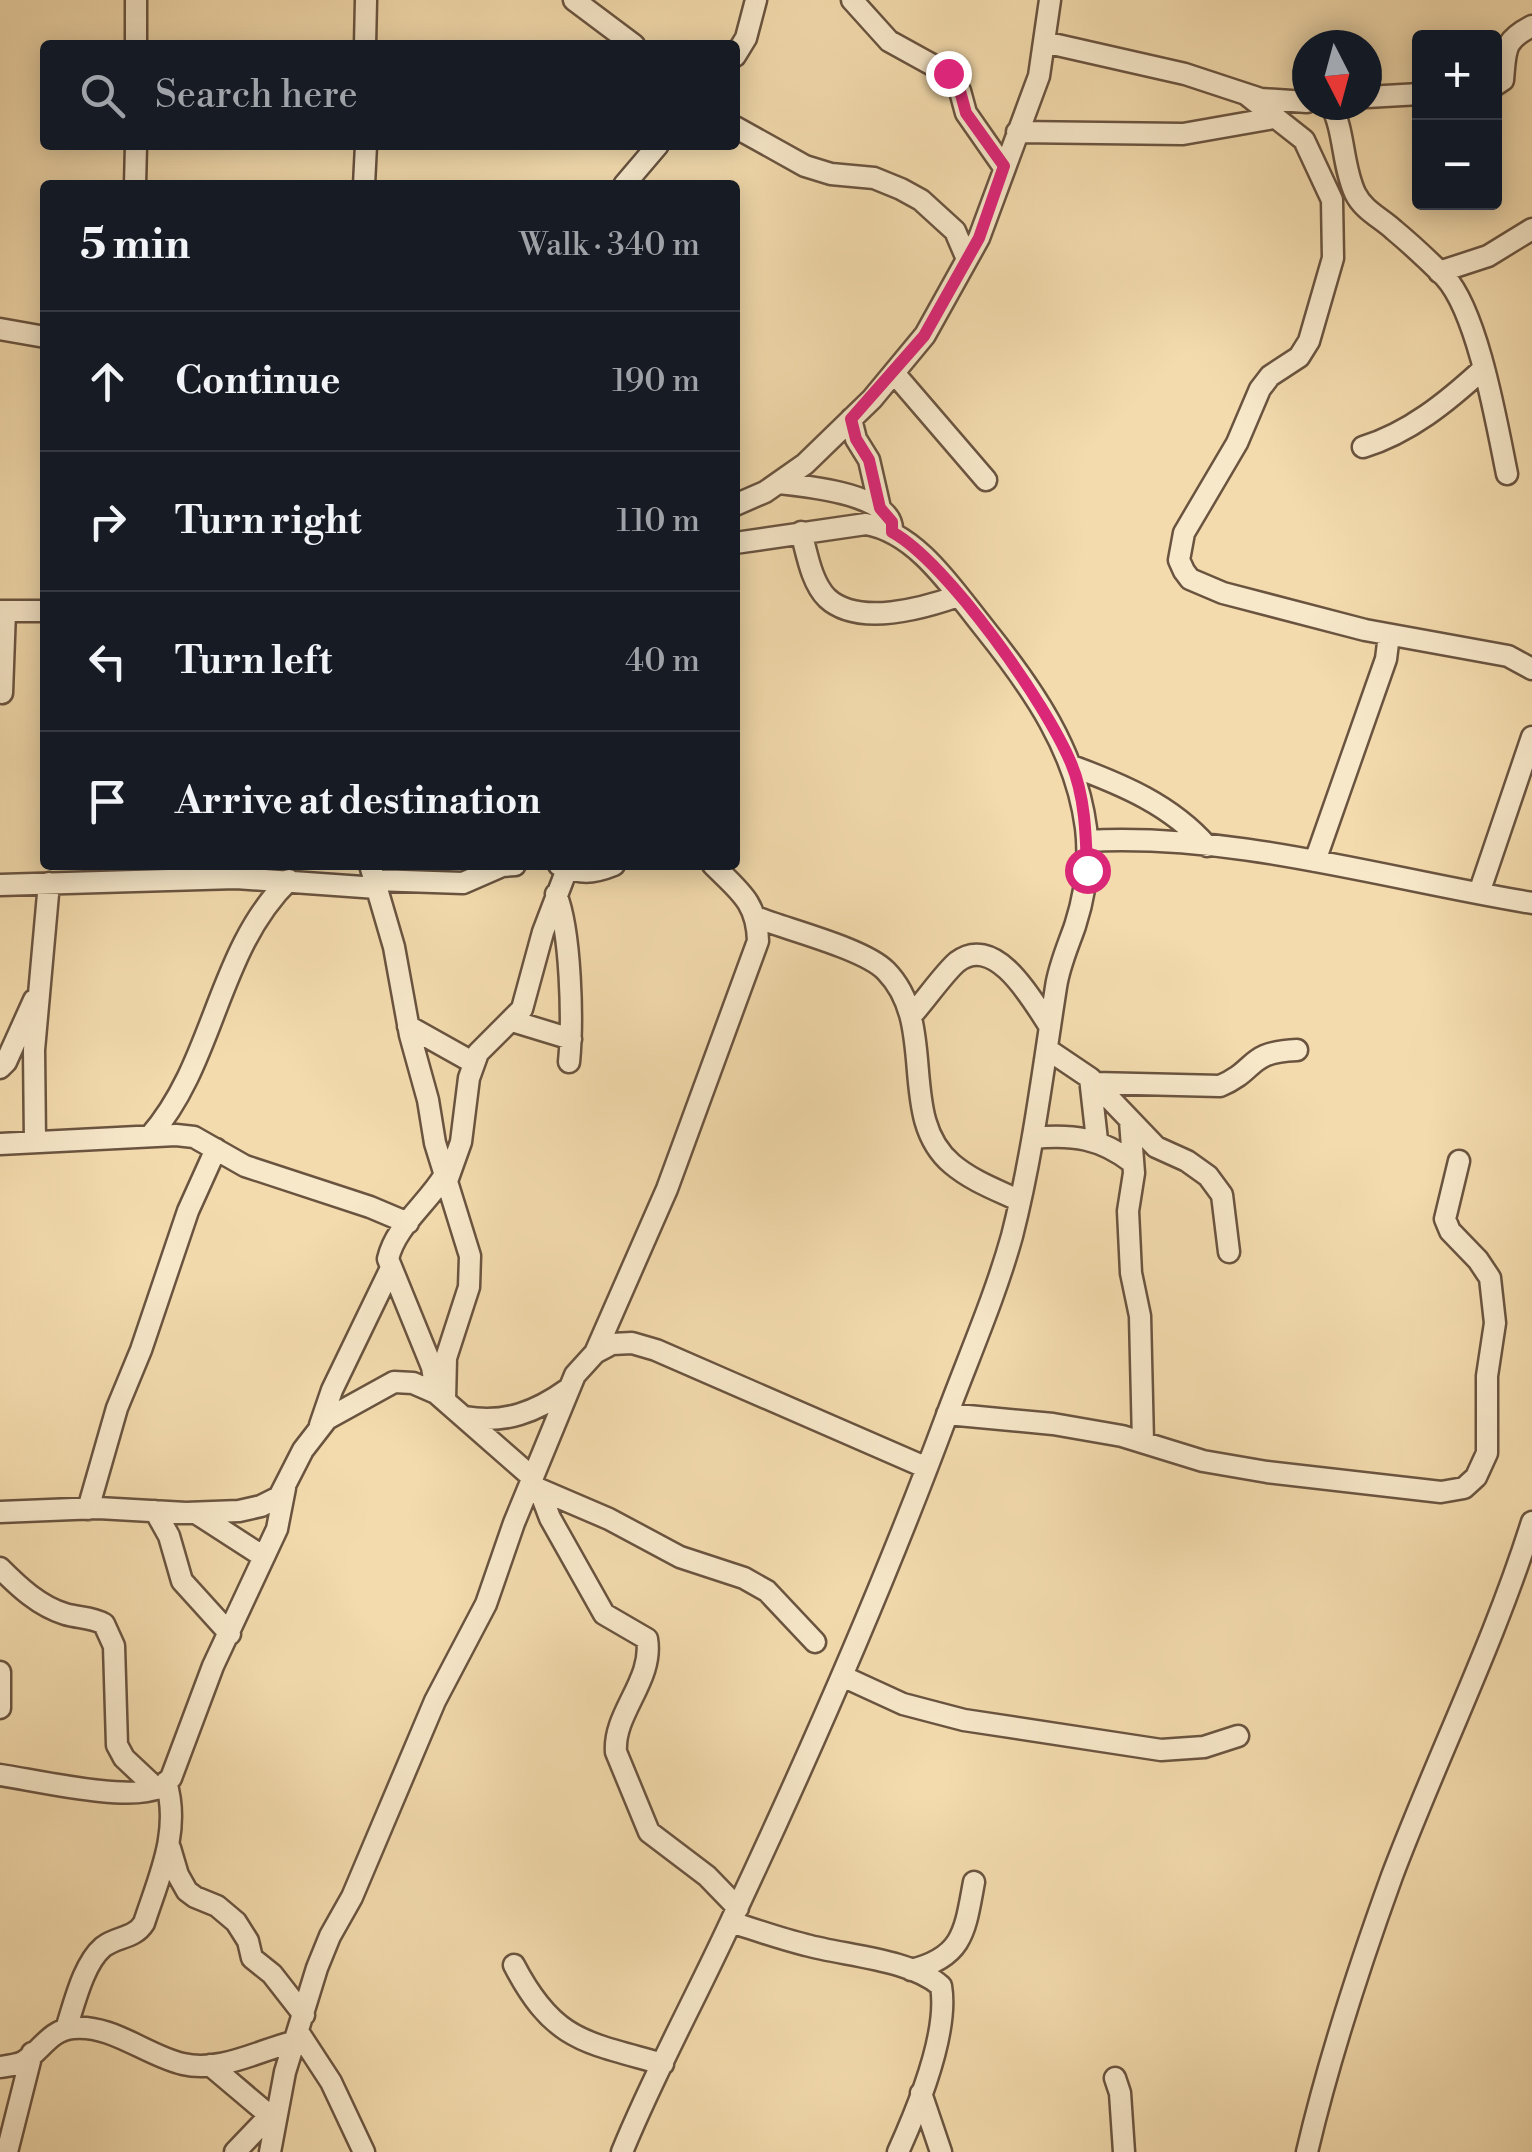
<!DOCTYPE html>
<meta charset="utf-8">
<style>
:root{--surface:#171b24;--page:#20242c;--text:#f1f3f6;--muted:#9ea1a6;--line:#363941}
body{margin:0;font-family:"Libre Bodoni",serif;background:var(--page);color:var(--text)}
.controls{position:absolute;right:30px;top:30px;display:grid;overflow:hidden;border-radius:10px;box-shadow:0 5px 25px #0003}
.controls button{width:90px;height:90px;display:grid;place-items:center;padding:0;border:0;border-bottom:2px solid var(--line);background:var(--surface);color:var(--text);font:50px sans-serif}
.compass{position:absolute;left:1292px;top:30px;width:90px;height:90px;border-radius:50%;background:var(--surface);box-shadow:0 5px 25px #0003;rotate:174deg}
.stop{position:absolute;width:30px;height:30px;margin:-22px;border:8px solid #db2777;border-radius:50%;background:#fff}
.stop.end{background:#db2777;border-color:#fff;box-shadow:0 2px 10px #0008}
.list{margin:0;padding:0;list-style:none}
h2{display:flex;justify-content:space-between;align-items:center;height:130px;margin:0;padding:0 40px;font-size:42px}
h2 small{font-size:32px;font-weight:400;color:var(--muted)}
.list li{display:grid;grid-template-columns:65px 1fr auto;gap:30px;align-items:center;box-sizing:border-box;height:140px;padding:0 40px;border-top:2px solid var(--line)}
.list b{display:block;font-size:38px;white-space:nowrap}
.list em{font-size:32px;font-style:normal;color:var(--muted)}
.icon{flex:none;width:55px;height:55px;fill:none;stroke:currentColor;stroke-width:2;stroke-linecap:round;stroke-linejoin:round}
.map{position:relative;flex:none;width:1532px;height:2152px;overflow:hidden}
.search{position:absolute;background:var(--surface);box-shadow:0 5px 25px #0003;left:40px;top:40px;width:700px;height:110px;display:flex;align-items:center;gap:25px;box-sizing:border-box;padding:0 35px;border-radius:10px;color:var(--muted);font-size:38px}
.panel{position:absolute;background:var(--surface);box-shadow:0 5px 25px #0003;left:40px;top:180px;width:700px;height:690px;border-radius:10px}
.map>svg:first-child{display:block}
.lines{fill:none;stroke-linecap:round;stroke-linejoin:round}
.street-casing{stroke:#6a5440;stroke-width:25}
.street{stroke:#f7e8ca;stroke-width:20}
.route{stroke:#db2777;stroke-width:12}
</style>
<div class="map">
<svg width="1532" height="2152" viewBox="0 0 1532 2152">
<rect width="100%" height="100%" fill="#f3dbad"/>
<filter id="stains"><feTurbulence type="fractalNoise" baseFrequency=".002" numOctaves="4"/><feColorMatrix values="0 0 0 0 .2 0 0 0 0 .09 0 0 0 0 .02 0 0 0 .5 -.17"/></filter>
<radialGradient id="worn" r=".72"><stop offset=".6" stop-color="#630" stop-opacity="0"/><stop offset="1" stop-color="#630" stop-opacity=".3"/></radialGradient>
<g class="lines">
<g class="street-casing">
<path id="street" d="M 574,0 L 634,45
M 852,0 L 889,41 L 947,73 L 960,91 L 966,113 L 1003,166
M 1044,42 L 1185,74 L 1261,99 L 1307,102
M 136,45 L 136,0
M 365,45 L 366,0
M 735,56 L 746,38 L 756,0
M 1494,86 L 1503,80 C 1506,49 1503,41 1532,26
M 1247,95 L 1304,140 L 1332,200 L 1333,258 L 1309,341 L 1299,357 L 1270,376 L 1260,389 L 1237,443 L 1184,533 L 1179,560 L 1184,571 L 1190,579 L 1223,593 L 1365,630 L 1508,656 L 1532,669
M 1367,97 L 1420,94
M 1331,105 C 1345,132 1342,165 1355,193 C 1363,210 1381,218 1394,230 C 1412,245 1429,261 1445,277 C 1478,313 1497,425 1507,474
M 735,127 L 805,166 L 831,174 L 874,178 L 901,189 L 921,200 L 955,231 L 967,259
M 1017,132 L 1183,134 L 1274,118
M 135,185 L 136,145
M 364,185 L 366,145
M 624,185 L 658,145
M 1439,272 L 1488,256 L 1532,229
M 0,329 L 45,337
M 894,373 L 986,480
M 851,419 L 856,439 L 869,460 L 880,508
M 1363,447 C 1409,433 1447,402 1483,369
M 778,483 C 806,486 895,494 892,532
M 735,505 L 765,492 L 805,464 L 872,399 L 925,335 L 979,238 L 1039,76 L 1050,0
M 801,532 C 807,553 811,582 827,598 C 858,627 924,608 958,596
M 0,611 L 45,611
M 2,693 L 5,611
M 1072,766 C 1123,785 1171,805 1207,846
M 1087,841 C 1237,833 1385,879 1532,903
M 1315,861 L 1386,659 L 1389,635
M 370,865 L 394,947 L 410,1035 L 428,1100 L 435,1143 L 470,1256 L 469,1287 L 446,1358 L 445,1400
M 559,865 C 580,874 592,874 614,865
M 374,880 L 463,883 L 502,866 L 515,865
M 0,885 L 236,878 L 377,888
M 1479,893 L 1532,737
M 556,894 C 571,931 573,1021 569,1062
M 758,918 C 789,930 865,949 886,971 C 939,1025 896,1117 952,1164 C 972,1181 997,1190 1020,1201
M 911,1016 C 924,1002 944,973 957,962 C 996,932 1034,1003 1050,1027
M 512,1021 L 571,1039
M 408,1026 L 474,1063
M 1047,1049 L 1090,1078 L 1156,1147 L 1187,1161 L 1208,1176 L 1222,1195 L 1229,1252
M 0,1068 L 6,1062 L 34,1000
M 1090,1078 L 1097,1140
M 1095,1083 L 1220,1086 C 1258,1070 1246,1052 1297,1050
M 1130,1121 L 1134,1173 L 1128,1211 L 1131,1273 L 1140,1316 L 1143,1442
M 150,1136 C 215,1062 217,950 289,880
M 1033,1138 C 1073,1134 1101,1138 1133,1163
M 35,1142 L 34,1050 L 49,883
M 0,1144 L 176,1135 L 194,1137 L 245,1166 L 370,1207 L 408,1223
M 446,1184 L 461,1142 L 469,1078 L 478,1053 L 522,1009 L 543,932 L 567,869
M 595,1353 L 667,1189 L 758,941 C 757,902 739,891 713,865
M 436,1391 L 432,1367 L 388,1259 C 395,1227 427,1204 444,1176
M 947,1414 L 1053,1424 L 1122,1436 L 1203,1461 L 1267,1472 L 1441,1492 L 1464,1488 L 1476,1477 L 1487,1453 L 1487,1376 L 1495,1323 L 1490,1278 L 1478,1260 L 1450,1231 L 1445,1219 L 1459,1161
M 465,1417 C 505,1424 536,1412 568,1389
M 320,1425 L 332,1390 L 391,1268
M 532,1486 L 609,1519 L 680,1557 L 744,1578 L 767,1591 L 815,1642
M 539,1489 L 550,1518 L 604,1614 L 647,1639 C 654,1680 613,1713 616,1752 L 649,1832 L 707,1876 L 738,1908
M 88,1509 L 117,1408 L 141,1350 L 188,1211 L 216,1149
M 155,1511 L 169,1536 L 182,1581 L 230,1634
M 0,1512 L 98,1508 L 186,1513 L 239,1511 L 261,1506 L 279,1497 L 303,1450 L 327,1419 L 394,1382 L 413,1383 L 436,1393 L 533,1478
M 199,1515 L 264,1557
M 0,1568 C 19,1587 39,1606 65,1614 C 78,1618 92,1617 104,1624 L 114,1646 L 117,1745 L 124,1758 L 157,1789
M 0,1672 L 0,1708
M 842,1676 L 903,1704 L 964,1720 L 1161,1750 L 1204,1747 L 1238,1736
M 0,1775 C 35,1780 128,1802 158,1788 C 163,1786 167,1781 171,1778 L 213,1666 L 277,1529 L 285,1488
M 170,1848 L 178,1875 L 187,1891 L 195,1897 L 217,1906 L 236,1922 L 248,1941 L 252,1958 L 272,1974 L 304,2015
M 731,1922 C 756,1930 781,1939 806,1945 C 846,1956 910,1959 941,1986 C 949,2032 917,2110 898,2152
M 514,1965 C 554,2042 586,2042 663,2064
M 911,1970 C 964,1957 965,1930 974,1882
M 66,2029 C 74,2005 83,1964 103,1947 C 117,1936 134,1939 144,1923 C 159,1877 181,1831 166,1782
M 299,2033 L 331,2082 L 364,2152
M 210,2065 L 269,2115
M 0,2067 C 7,2066 17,2065 23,2062 C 41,2051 50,2030 73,2028 C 112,2024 147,2056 183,2064 C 221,2073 261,2049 297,2041
M 1115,2078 L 1120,2093 L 1124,2152
M 921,2093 L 941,2152
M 7,2152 L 32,2053
M 235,2152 L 276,2109
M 270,2152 L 285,2072 L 317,1968 L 330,1936 L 352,1897 L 435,1701 L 486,1604 L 514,1523 L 575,1375 L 595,1353 L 612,1344 L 632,1343 L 656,1350 L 927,1468
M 622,2152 C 655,2071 698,1994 734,1915 C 811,1751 884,1585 947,1415 C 969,1356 995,1297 1012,1236 C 1033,1154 1043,1070 1056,987 C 1059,966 1068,946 1075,926 C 1085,895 1090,861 1086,828 C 1076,751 1033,689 985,629 C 954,591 918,533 866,524 L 735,543
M 1307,2152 C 1329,2058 1359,1967 1392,1876 C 1437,1757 1494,1643 1532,1522"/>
</g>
<use href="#street" class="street"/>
</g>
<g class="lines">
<path class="route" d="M 948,73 L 960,91 L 966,113 L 1004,166 L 979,238 L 924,336 L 851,419 L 856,439 L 869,460 L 880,508 L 892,522 L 892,532 C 947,562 1046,703 1071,763 C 1085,796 1086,835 1087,870"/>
</g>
<rect width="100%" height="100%" filter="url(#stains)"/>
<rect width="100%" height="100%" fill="url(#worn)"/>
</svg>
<div class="controls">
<button>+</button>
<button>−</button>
</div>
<svg class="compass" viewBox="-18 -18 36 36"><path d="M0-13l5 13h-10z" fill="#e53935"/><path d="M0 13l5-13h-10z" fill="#9ea1a6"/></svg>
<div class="stop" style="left:1087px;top:870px"></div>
<div class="stop end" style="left:948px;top:73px"></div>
<div class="search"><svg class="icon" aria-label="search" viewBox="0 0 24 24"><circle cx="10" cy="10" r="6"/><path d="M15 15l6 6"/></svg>Search here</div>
<section class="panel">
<h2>5 min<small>Walk · 340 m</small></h2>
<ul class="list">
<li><svg class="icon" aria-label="ahead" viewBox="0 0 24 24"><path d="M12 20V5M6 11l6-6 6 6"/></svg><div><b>Continue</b></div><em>190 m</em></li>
<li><svg class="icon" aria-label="right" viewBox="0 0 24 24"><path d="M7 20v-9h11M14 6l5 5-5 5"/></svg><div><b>Turn right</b></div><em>110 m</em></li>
<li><svg class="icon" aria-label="left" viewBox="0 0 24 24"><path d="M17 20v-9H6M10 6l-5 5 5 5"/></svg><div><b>Turn left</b></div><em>40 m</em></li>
<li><svg class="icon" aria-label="arrive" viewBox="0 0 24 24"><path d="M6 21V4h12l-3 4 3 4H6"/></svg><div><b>Arrive at destination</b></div></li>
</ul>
</section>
</div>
